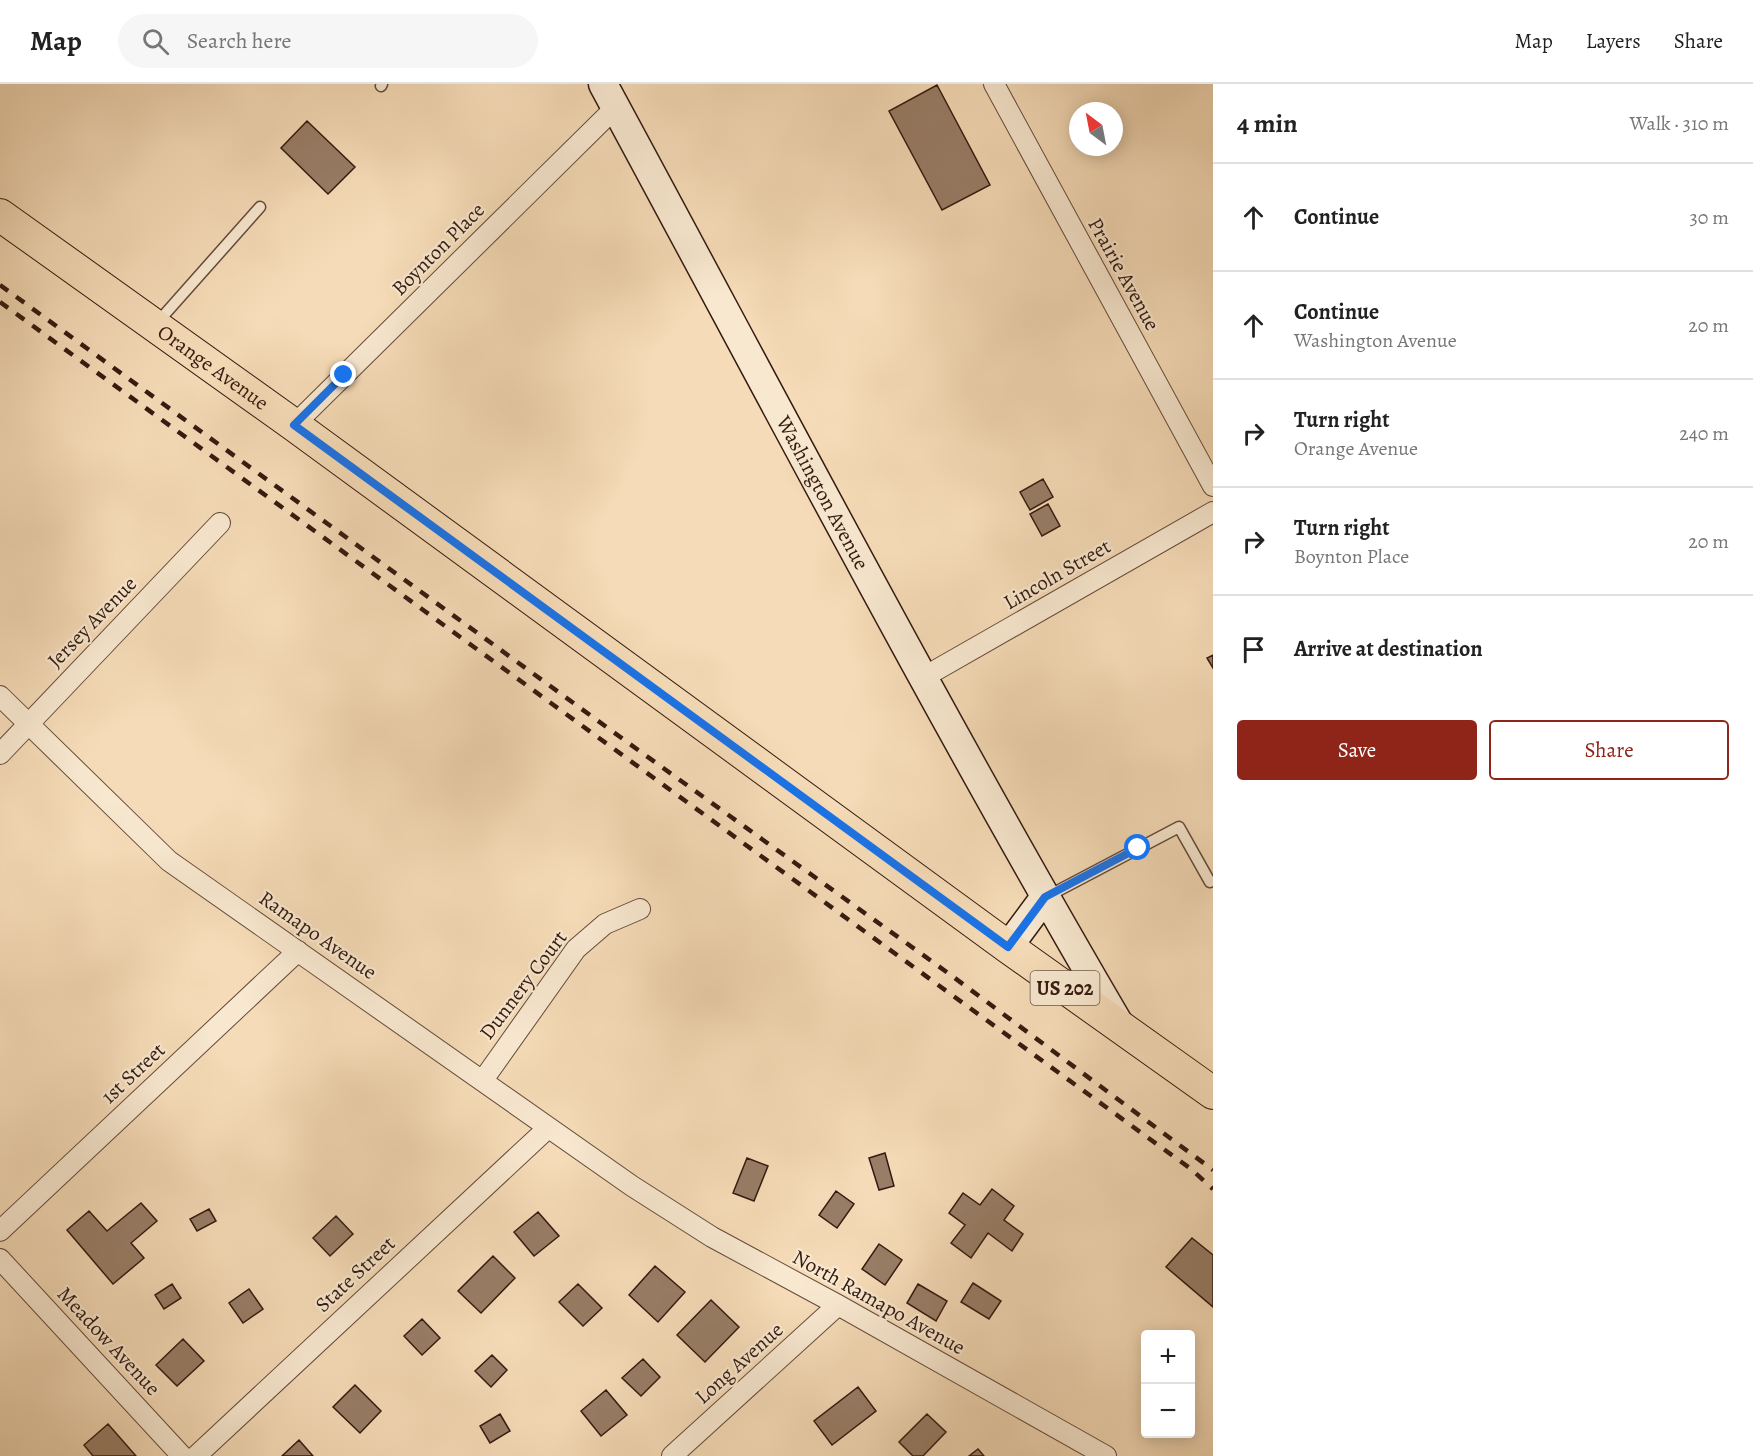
<!DOCTYPE html>
<meta charset="utf-8">
<style>
:root{--surface:#fff;--page:#f6f6f6;--text:#222;--muted:#767676;--line:#e0e0e0;--accent:#8f2418}
body{margin:0;font-family:Alegreya,serif;background:var(--page);color:var(--text)}
.controls{position:absolute;right:18px;bottom:18px;display:grid;overflow:hidden;border-radius:6px;box-shadow:0 3px 15px #0003}
.controls button{width:54px;height:54px;display:grid;place-items:center;padding:0;border:0;border-bottom:2px solid var(--line);background:var(--surface);color:var(--text);font:30px sans-serif}
.compass{position:absolute;left:1069px;top:18px;width:54px;height:54px;border-radius:50%;background:var(--surface);box-shadow:0 3px 15px #0003;rotate:328deg}
.stop{position:absolute;width:18px;height:18px;margin:-14px;border:4px solid #1a73e8;border-radius:50%;background:#fff}
.stop.end{background:#1a73e8;border-color:#fff;box-shadow:0 2px 6px #0008}
.list{margin:0;padding:0;list-style:none}
h2{display:flex;justify-content:space-between;align-items:center;height:78px;margin:0;padding:0 24px;font-size:26px}
h2 small{font-size:20px;font-weight:400;color:var(--muted)}
.list li{display:grid;grid-template-columns:39px 1fr auto;gap:18px;align-items:center;box-sizing:border-box;height:108px;padding:0 24px;border-top:2px solid var(--line)}
.list b{display:block;font-size:22px;white-space:nowrap}
.list p{margin:0;font-size:20px;white-space:nowrap;color:var(--muted)}
.list em{font-size:20px;font-style:normal;color:var(--muted)}
.actions{display:flex;gap:12px;padding:18px 24px}
.actions a{flex:1;padding:14px 0;border:2px solid var(--accent);border-radius:6px;text-align:center;font-size:21px;color:var(--accent)}
.actions .main{background:var(--accent);color:#fff}
.icon{flex:none;width:33px;height:33px;fill:none;stroke:currentColor;stroke-width:2;stroke-linecap:round;stroke-linejoin:round}
.map{position:relative;flex:none;width:1213px;height:1372px;overflow:hidden}
header{display:flex;align-items:center;gap:36px;box-sizing:border-box;height:84px;padding:0 30px;background:var(--surface);border-bottom:2px solid var(--line)}
header strong{font-size:28px}
nav{display:flex;gap:33px;margin-inline-start:auto;font-size:21px}
.search{width:420px;height:54px;background:var(--page);display:flex;align-items:center;gap:15px;box-sizing:border-box;padding:0 21px;border-radius:33px;color:var(--muted);font-size:22px}
main{display:flex}
aside{flex:1;background:var(--surface)}
.map>svg:first-child{display:block}
.building{fill:#987e67;stroke:#341a10;stroke-width:1.5}
.lines{fill:none;stroke-linecap:round;stroke-linejoin:round}
.lane-casing{stroke:#644a3a;stroke-width:13}
.street-casing{stroke:#644a3a;stroke-width:22}
.secondary-casing{stroke:#341a10;stroke-width:31}
.primary-casing{stroke:#341a10;stroke-width:34}
.lane{stroke:#f8e8d0;stroke-width:10}
.street{stroke:#f8e8d0;stroke-width:20}
.secondary{stroke:#f8e8d0;stroke-width:28}
.primary{stroke:#f5dbb7;stroke-width:32}
.rail{stroke:#341a10;stroke-width:4.5;stroke-dasharray:10 10;stroke-linecap:butt}
.route{stroke:#1a73e8;stroke-width:8}
.labels{text-anchor:middle;stroke-width:4.5;stroke-linejoin:round;paint-order:stroke}
.shield{fill:#f8e8d0;stroke:#6f584a;stroke-width:1.5}
.shield-label{font-size:20px;font-weight:bold;fill:#341a10}
.street-label{font-size:21px;fill:#341a10;stroke:#f8e8d0}
</style>
<header>
<strong>Map</strong>
<div class="search"><svg class="icon" aria-label="search" viewBox="0 0 24 24"><circle cx="10" cy="10" r="6"/><path d="M15 15l6 6"/></svg>Search here</div>
<nav><a>Map</a><a>Layers</a><a>Share</a></nav>
</header>
<main>
<div class="map">
<svg width="1213" height="1372" viewBox="0 0 1213 1372">
<rect width="100%" height="100%" fill="#f5dbb7"/>
<filter id="stains"><feTurbulence type="fractalNoise" baseFrequency=".00333" numOctaves="4"/><feColorMatrix values="0 0 0 0 .2 0 0 0 0 .09 0 0 0 0 .02 0 0 0 .5 -.17"/></filter>
<radialGradient id="worn" r=".72"><stop offset=".6" stop-color="#630" stop-opacity="0"/><stop offset="1" stop-color="#630" stop-opacity=".3"/></radialGradient>
<path class="building" d="M 937,1 L 990,101 L 942,126 L 889,27 Z
M 307,37 L 355,83 L 328,110 L 281,64 Z
M 1043,395 L 1053,413 L 1030,426 L 1020,408 Z
M 1048,420 L 1060,442 L 1042,452 L 1030,430 Z
M 1213,571 L 1213,584 L 1207,574 Z
M 885,1069 L 894,1102 L 879,1106 L 869,1074 Z
M 747,1074 L 768,1082 L 754,1117 L 733,1109 Z
M 992,1105 L 1014,1122 L 1004,1136 L 1023,1150 L 1012,1167 L 988,1149 L 971,1174 L 951,1159 L 965,1141 L 949,1129 L 963,1109 L 980,1121 Z
M 836,1107 L 854,1120 L 837,1144 L 819,1131 Z
M 141,1119 L 157,1137 L 131,1159 L 144,1174 L 113,1200 L 67,1146 L 89,1127 L 107,1147 Z
M 209,1125 L 216,1137 L 197,1147 L 190,1135 Z
M 538,1128 L 559,1152 L 534,1172 L 514,1148 Z
M 336,1132 L 353,1150 L 330,1172 L 313,1154 Z
M 1192,1154 L 1213,1171 L 1213,1223 L 1166,1183 Z
M 879,1160 L 902,1176 L 885,1201 L 862,1185 Z
M 493,1172 L 515,1194 L 481,1229 L 458,1207 Z
M 655,1182 L 685,1208 L 658,1238 L 629,1211 Z
M 973,1199 L 1001,1217 L 989,1235 L 961,1218 Z
M 172,1200 L 181,1214 L 164,1225 L 155,1211 Z
M 578,1200 L 602,1224 L 583,1242 L 559,1218 Z
M 918,1200 L 947,1217 L 936,1237 L 907,1219 Z
M 249,1205 L 263,1225 L 243,1239 L 229,1219 Z
M 711,1216 L 739,1243 L 705,1278 L 677,1251 Z
M 422,1235 L 440,1254 L 422,1271 L 404,1252 Z
M 183,1255 L 204,1277 L 177,1302 L 156,1281 Z
M 492,1271 L 507,1286 L 491,1303 L 475,1287 Z
M 643,1275 L 660,1293 L 641,1312 L 622,1294 Z
M 355,1301 L 381,1327 L 360,1349 L 333,1323 Z
M 858,1303 L 876,1327 L 832,1361 L 814,1337 Z
M 606,1306 L 627,1331 L 601,1352 L 581,1327 Z
M 500,1330 L 510,1347 L 490,1359 L 480,1342 Z
M 927,1330 L 946,1348 L 923,1372 L 913,1372 L 899,1358 Z
M 108,1340 L 136,1372 L 93,1372 L 84,1361 Z
M 299,1356 L 313,1372 L 282,1372 Z
M 978,1365 L 984,1372 L 969,1372 Z"/>
<g class="lines">
<g class="lane-casing">
<path id="lane" d="M 381,2 L 382,0
M 157,239 L 260,123
M 1048,812 L 1179,743 L 1210,798"/>
</g>
<g class="street-casing">
<path id="street" d="M 994,0 L 1213,402
M 294,341 L 616,23
M 924,593 L 1213,428
M 0,612 L 169,777 L 632,1102 L 712,1153 L 838,1221 L 1106,1372
M 0,670 L 220,439
M 483,996 L 576,865 L 605,840 L 640,825
M 0,1147 L 298,867
M 0,1175 L 182,1372
M 196,1372 L 548,1044
M 672,1372 L 838,1221"/>
</g>
<g class="secondary-casing">
<g id="secondary">
<path id="s1" d="M 603,0 C 774,316 940,635 1122,945"/>
<path d="M 1008,863 L 1045,813"/>
</g>
</g>
<g class="primary-casing">
<g id="primary">
<path id="s2" d="M 0,131 L 294,341 L 1008,863 L 1213,1009"/>
</g>
</g>
<use href="#lane" class="lane"/>
<use href="#street" class="street"/>
<use href="#secondary" class="secondary"/>
<use href="#primary" class="primary"/>
<path class="rail" d="M 0,201 L 627,658 L 948,889 L 1213,1086
M 0,218 L 1191,1085 L 1213,1105"/>
</g>
<g class="lines">
<path class="route" d="M 344,291 L 294,341 L 1008,863 L 1045,813 L 1138,764"/>
</g>
<g class="labels">
<rect class="shield" x="1030.5" y="887" width="69" height="34" rx="4.5"/>
<g class="shield-label">
<text x="1065" y="911">US 202</text>
</g>
<g class="street-label">
<text transform="translate(438 165) rotate(-45)" y="7">Boynton Place</text>
<text transform="translate(1124 190) rotate(61)" y="7">Prairie Avenue</text>
<text dy="7" stroke="none"><textPath href="#s2" startOffset="262">Orange Avenue</textPath></text>
<text dy="7" stroke="none"><textPath href="#s1" startOffset="464">Washington Avenue</textPath></text>
<text transform="translate(1057 490) rotate(-30)" y="7">Lincoln Street</text>
<text transform="translate(92 538) rotate(-46)" y="7">Jersey Avenue</text>
<text transform="translate(318 851) rotate(35)" y="7">Ramapo Avenue</text>
<text transform="translate(523 901) rotate(-53)" y="7">Dunnery Court</text>
<text transform="translate(133 989) rotate(-43)" y="7">1st Street</text>
<text transform="translate(355 1190) rotate(-43)" y="7">State Street</text>
<text transform="translate(879 1218) rotate(29)" y="7">North Ramapo Avenue</text>
<text transform="translate(109 1257) rotate(47)" y="7">Meadow Avenue</text>
<text transform="translate(739 1279) rotate(-42)" y="7">Long Avenue</text>
</g>
</g>
<rect width="100%" height="100%" filter="url(#stains)"/>
<rect width="100%" height="100%" fill="url(#worn)"/>
</svg>
<div class="controls">
<button>+</button>
<button>−</button>
</div>
<svg class="compass" viewBox="-18 -18 36 36"><path d="M0-13l5 13h-10z" fill="#e53935"/><path d="M0 13l5-13h-10z" fill="#767676"/></svg>
<div class="stop" style="left:1138px;top:764px"></div>
<div class="stop end" style="left:344px;top:291px"></div>
</div>
<aside>
<h2>4 min<small>Walk · 310 m</small></h2>
<ul class="list">
<li><svg class="icon" aria-label="ahead" viewBox="0 0 24 24"><path d="M12 20V5M6 11l6-6 6 6"/></svg><div><b>Continue</b></div><em>30 m</em></li>
<li><svg class="icon" aria-label="ahead" viewBox="0 0 24 24"><path d="M12 20V5M6 11l6-6 6 6"/></svg><div><b>Continue</b><p>Washington Avenue</p></div><em>20 m</em></li>
<li><svg class="icon" aria-label="right" viewBox="0 0 24 24"><path d="M7 20v-9h11M14 6l5 5-5 5"/></svg><div><b>Turn right</b><p>Orange Avenue</p></div><em>240 m</em></li>
<li><svg class="icon" aria-label="right" viewBox="0 0 24 24"><path d="M7 20v-9h11M14 6l5 5-5 5"/></svg><div><b>Turn right</b><p>Boynton Place</p></div><em>20 m</em></li>
<li><svg class="icon" aria-label="arrive" viewBox="0 0 24 24"><path d="M6 21V4h12l-3 4 3 4H6"/></svg><div><b>Arrive at destination</b></div></li>
</ul>
<div class="actions"><a class="main">Save</a><a>Share</a></div>
</aside>
</main>
